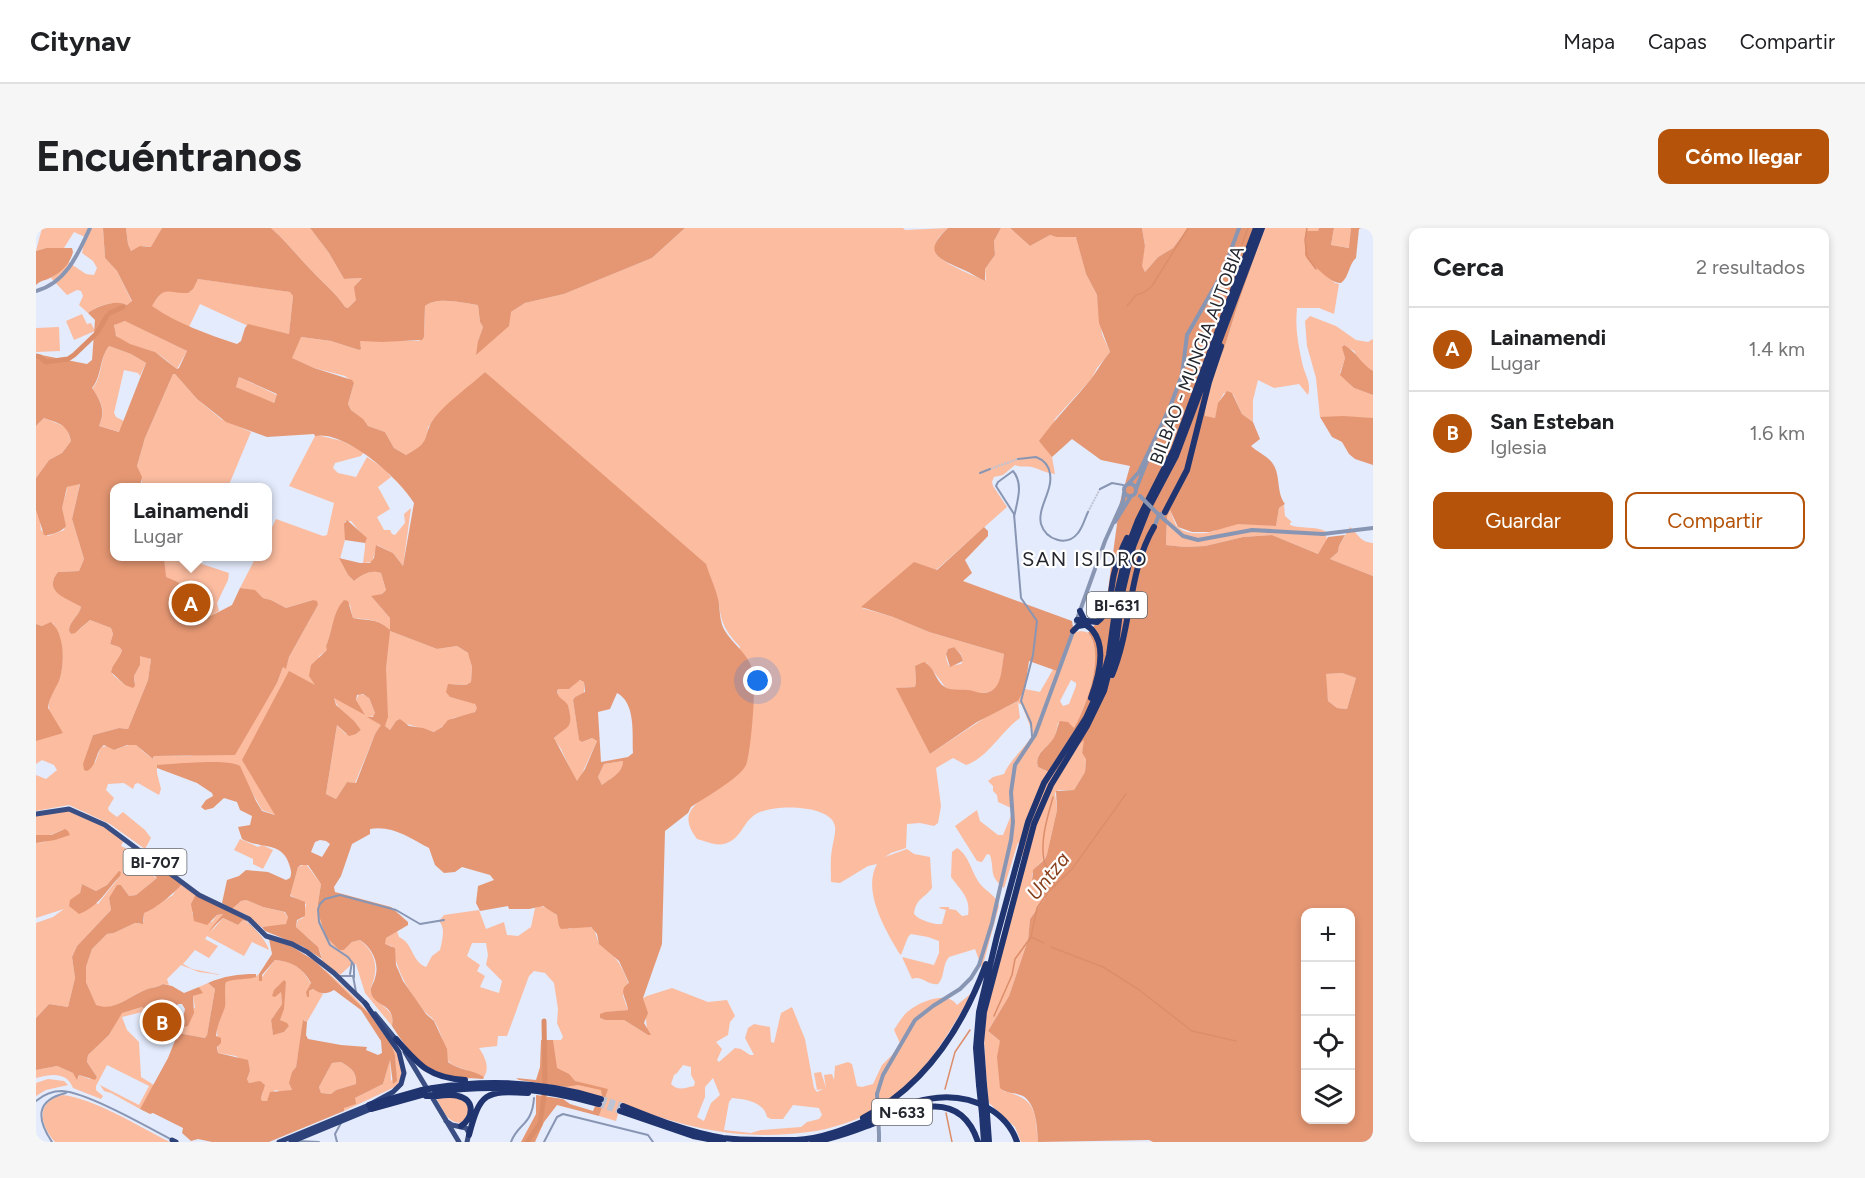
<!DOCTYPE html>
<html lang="es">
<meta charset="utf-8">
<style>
:root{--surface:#fff;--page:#f6f6f6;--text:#202124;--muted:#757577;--line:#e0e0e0;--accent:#b45309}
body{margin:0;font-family:Figtree,sans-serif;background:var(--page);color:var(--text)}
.controls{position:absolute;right:18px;bottom:18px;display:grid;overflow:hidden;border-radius:12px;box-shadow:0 3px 9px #0003}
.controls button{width:54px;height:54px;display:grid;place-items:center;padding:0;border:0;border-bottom:2px solid var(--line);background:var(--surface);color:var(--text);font:30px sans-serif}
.you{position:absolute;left:722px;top:453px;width:21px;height:21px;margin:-15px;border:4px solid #fff;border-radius:50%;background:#1a73e8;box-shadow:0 0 0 9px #1a73e833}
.badge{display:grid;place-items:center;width:39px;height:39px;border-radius:50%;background:var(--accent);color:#fff;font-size:20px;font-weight:700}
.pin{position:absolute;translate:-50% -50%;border:3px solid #fff;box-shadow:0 2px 6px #0006}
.popup{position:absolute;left:74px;top:255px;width:162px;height:78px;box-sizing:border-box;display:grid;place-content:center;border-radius:12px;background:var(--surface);filter:drop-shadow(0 2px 4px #0005);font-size:20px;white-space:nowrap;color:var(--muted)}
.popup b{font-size:22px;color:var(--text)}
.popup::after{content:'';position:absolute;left:50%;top:100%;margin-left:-12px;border:12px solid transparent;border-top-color:var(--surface)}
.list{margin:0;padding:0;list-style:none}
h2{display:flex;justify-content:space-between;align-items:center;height:78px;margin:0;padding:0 24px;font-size:26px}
h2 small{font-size:20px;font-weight:400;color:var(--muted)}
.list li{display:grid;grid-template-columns:39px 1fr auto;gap:18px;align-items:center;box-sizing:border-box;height:84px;padding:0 24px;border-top:2px solid var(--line)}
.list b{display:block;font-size:22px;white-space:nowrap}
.list p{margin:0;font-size:20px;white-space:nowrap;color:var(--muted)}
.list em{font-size:20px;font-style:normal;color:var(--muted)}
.actions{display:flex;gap:12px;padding:18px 24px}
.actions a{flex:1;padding:14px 0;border:2px solid var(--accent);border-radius:12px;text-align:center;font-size:21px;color:var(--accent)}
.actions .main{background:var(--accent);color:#fff}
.icon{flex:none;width:33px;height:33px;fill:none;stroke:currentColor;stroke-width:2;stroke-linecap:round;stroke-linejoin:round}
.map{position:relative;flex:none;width:1337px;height:914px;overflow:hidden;border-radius:12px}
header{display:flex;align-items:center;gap:36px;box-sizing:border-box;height:84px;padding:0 30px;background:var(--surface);border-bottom:2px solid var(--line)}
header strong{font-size:28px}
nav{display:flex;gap:33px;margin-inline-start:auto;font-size:21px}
.intro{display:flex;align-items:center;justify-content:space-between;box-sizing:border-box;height:144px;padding:0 36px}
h1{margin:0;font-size:42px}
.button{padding:15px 27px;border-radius:12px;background:var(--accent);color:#fff;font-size:21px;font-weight:700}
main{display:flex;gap:36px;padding:0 36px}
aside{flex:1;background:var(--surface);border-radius:12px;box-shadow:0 3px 9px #0003}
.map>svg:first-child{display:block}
.green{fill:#fbbca0;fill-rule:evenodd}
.forest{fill:#e59773;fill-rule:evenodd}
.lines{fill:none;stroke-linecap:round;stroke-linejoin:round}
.stream{stroke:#dc8e6b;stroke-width:1.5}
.river{stroke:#dc8e6b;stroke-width:5}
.minor-tunnel{stroke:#bec4d3;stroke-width:2;stroke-dasharray:2 1;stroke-linecap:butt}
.motorway-tunnel{stroke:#bec4d3;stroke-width:6;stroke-dasharray:6 3;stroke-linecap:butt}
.minor{stroke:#8896b4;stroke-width:2}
.tertiary{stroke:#8896b4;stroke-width:4}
.primary{stroke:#3a4e83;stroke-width:5}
.trunk{stroke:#2d417a;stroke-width:5}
.motorway{stroke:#203470;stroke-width:6}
.tertiary-bridge{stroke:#8896b4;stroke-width:4}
.motorway-bridge{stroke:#203470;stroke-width:6}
.labels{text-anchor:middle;stroke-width:4.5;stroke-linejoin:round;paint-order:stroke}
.shield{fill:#fff;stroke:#66686d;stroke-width:1.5}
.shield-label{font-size:16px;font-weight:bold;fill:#24272e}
.street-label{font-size:18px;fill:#24272e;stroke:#fff}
.neighbourhood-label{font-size:20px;letter-spacing:1.5px;fill:#24272e;stroke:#fff}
.water-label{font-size:20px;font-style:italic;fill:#873f1b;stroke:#fff}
</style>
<header>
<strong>Citynav</strong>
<nav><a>Mapa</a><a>Capas</a><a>Compartir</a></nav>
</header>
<div class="intro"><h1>Encuéntranos</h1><a class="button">Cómo llegar</a></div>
<main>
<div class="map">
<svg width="1337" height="914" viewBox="0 0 1337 914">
<rect width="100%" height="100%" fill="#e4ebfc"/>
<path class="green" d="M 6,0 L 67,0 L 69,30 L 81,43 L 96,74 L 91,77 C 79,72 62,77 52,85 L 43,77 L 47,68 L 45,63 L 41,62 L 31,67 L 15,50 L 32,34 L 50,46 L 58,47 L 61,40 L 57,33 L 46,25 L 49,9 L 38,4 L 28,20 L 10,20 L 0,23 Z
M 90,0 L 126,0 L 116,19 L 107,18 L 95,23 L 92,16 Z
M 235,0 L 274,0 L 293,25 L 308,51 L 326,50 C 318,58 319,61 321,71 L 312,80 L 309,79 C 300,65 288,56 277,44 C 263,30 251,14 235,0 Z
M 649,0 L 867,0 L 869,2 L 912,0 C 903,8 897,14 900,26 C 906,35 937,47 949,53 L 950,51 L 949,41 L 959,27 L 958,13 L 965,0 L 974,0 L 994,18 L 1014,7 C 1023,9 1034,6 1041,10 L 1050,46 L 1061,67 L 1066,106 L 1074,124 L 1061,140 L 1056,150 L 1019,191 L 1010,220 L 1016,229 L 1019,246 C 1011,245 1007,243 999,240 C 993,237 985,240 979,237 L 967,247 L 958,249 L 956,254 L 957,258 L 971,279 L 900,342 L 826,380 L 857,389 L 893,404 L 968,426 C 966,437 967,449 961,459 C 953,470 921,463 910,460 L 891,435 L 879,438 L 880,454 L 879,459 L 862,460 L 894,526 L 953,487 L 981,474 L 989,461 L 1004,464 L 1038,405 L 1044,403 L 1051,404 C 1071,424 1050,480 1038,501 L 1022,495 C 1021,500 1020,505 1018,510 C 1011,520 998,525 1002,539 L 1013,544 L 1049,510 L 1046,525 L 1050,530 L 1049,544 L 1038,562 L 1022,562 L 1019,565 L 1021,582 L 1011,626 C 1008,635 995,639 996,650 C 996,658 1007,662 1009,670 L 994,691 L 992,712 L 973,768 L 952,803 L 964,813 L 967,863 C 1001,871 999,883 1002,914 L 985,914 L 979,899 L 952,874 L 948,811 L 951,778 L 989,636 L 982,614 L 968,660 C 952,647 959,643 954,627 L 951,626 L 946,634 L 941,633 L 919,598 L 941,582 L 944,593 L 962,607 L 967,607 L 976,585 L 975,580 L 962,574 L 961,567 L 957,563 L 957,558 L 952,553 L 957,549 L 968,546 C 975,530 989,521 997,506 L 986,477 L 982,475 L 984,490 C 965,503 953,529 930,537 L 917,530 L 900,540 L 905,578 L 902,595 L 898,598 L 884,595 L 871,596 L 870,620 L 855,625 L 849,629 L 871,621 L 878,626 L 894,629 L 896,660 C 888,671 880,670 878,686 C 883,692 897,697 906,696 L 910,682 L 903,680 L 904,679 L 913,679 L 913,681 L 920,682 L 926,688 L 932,687 C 935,669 924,662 915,649 L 916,624 L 921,620 C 934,628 935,645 945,657 C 952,665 960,667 963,678 L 946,740 L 939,721 L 913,729 C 906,737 909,749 902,756 C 892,758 886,747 876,751 L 866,729 L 898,737 L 903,725 L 903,713 L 892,709 L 875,706 L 872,709 L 865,727 L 863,725 C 849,701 826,663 841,636 L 832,638 L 804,655 L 795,654 C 795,643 794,632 796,621 C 797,614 800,605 799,599 C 797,576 733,575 717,588 C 705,598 705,611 688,616 C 679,618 669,613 661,611 C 649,595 649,584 665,572 L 704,419 C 690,403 685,397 683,375 L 449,144 L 392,199 C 391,216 384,220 370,227 L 358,220 L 349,204 L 332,198 L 325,190 L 315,182 L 312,176 L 318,155 L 309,148 L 278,140 L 255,130 L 264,109 L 295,113 L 323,122 L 325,119 L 323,113 L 383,113 L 388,109 L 389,78 C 402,68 426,75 442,77 L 444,94 L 447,99 L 442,113 L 475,84 L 489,75 L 528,66 L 616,30 ZM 917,419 L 925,426 L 927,433 L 925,436 L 913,438 C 910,431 907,422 917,419 ZM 1035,452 L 1040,455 L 1040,458 L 1033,476 L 1027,478 L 1024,473 Z
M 1106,0 L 1152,0 L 1137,20 L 1122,29 L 1109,44 L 1105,38 L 1109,18 Z
M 1229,0 L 1283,0 L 1273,32 L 1299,55 L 1303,56 L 1298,86 L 1283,80 L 1261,80 C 1259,99 1262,115 1266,134 C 1268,146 1276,154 1272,167 L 1263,156 L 1238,160 L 1222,152 L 1217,172 L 1217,194 L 1206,186 L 1197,166 L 1188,165 L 1184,172 L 1179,190 L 1169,189 L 1172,160 L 1188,121 L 1203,73 Z
M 1298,0 L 1315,0 L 1314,20 L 1295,17 Z
M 163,51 L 255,64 L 257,68 L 253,106 L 210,97 L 164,76 L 153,99 L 140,94 L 115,78 L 127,63 L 138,63 Z
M 46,86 L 51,96 L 55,95 L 59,103 L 38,112 L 30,93 Z
M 1274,88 L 1300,98 L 1320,112 L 1332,114 L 1337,111 L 1337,143 L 1325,136 L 1318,123 L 1307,117 L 1309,130 L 1304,145 L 1318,160 L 1337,167 L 1337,190 L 1284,189 L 1280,150 L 1271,118 L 1269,93 Z
M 90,93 L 151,123 L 141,141 C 134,135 126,128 118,124 C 105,118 72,116 79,95 Z
M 23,99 L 24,123 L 0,124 L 0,100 Z
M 73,118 L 95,126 L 110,135 L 104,148 L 102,145 L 88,142 L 78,185 L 80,189 L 88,193 L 84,204 L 63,198 C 70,184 66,173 56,161 C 67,149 63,131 73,118 Z
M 137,146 L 139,146 L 161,171 L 185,191 L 215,204 L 192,259 L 104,259 L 106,254 L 101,238 L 109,210 Z
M 203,149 L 241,167 L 237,176 L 200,159 Z
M 8,190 L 30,199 L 35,213 L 26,225 L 13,232 L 0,250 L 0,198 Z
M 281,207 L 306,213 L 328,224 L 325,228 L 299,235 L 297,240 L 302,245 L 320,249 L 331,229 L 350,242 L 355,249 L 342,259 L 354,281 L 341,289 L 348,302 L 354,302 L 356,306 L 359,307 L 369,295 L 368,286 L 375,280 L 367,338 L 357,325 L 341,317 L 336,334 L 327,335 C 330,311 332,313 315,293 L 309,293 L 309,312 L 304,331 L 312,347 L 318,353 C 325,347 335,341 345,345 L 350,362 L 346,366 L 336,369 L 354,390 L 354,403 L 401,421 L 421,418 L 433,426 L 436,439 L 435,454 L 430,457 L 416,456 L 414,469 L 438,475 L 441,479 L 441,482 L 434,487 L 417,490 L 399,504 L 360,493 L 354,502 L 349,498 L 350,441 L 353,403 C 344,390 331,392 317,390 L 314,377 L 307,373 C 297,387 297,404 290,418 L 292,422 L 283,428 L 280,458 L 253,444 L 240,587 L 226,582 L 200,536 L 121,537 L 121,545 L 125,561 L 123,567 L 102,555 L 99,556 L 97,561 L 88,555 L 72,556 L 70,562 L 78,570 L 72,580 L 73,583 L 81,589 L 87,584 L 109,602 L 115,610 L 109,621 L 74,596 L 33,577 L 0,583 L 0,547 L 10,551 L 21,542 L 18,537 L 6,532 L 0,536 L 0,508 L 27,505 C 22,498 14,489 13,481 C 11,472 19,462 22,454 C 30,436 27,412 17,395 L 6,398 L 0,396 L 0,282 L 3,287 L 5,302 L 12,308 L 28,302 C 31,294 26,289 26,281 C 26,273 31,267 31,259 L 44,255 L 36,291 L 48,331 L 43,343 L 22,344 C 5,365 34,370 45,379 C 43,388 33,393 33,403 L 35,406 L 44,401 L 54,392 L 75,400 L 77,406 L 74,416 L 83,419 L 86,422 L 83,432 L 75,442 L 77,447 L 89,457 L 99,455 L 98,448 L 104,437 L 104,427 L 115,431 L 112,452 L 92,501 L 83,500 L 57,507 L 51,526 L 59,535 L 65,519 L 72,518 L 78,522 C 108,511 95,518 118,531 L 118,528 L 151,528 L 167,526 L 222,486 L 241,455 L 247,439 L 250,440 L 253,429 L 282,377 L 277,372 L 250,380 L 235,372 L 227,370 C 219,361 215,362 204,360 L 220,329 L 231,328 L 232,308 L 240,291 L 287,308 L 291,307 L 298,275 L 253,258 L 279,208 Z
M 1248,277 L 1249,288 L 1256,294 L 1254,295 L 1254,297 C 1265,301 1279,298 1289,303 L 1291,312 L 1282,326 L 1236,307 L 1207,309 L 1169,318 L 1149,319 L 1130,317 L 1131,289 L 1134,282 C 1136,287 1138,293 1140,297 C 1149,308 1168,306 1179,303 C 1190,291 1224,297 1240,298 L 1243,280 Z
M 1314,299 C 1323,307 1324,314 1337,315 L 1337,348 L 1294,331 L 1302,324 L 1303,318 Z
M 128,329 L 165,329 L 164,333 L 166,336 L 193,345 L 192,352 L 181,375 L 183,383 C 179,385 175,389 170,391 C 159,393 146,380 142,371 L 146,360 L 142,354 L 129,349 Z
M 1306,445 L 1320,450 L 1311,481 L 1301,480 L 1292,473 L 1289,446 Z
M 546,452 L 548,454 L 548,465 L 539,469 L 537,472 L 543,511 L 546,514 L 556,510 L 561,513 L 543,552 L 540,553 L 525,521 L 518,511 C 529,495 538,506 532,477 L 522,468 L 522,461 L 533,461 L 542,453 Z
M 323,466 L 332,468 L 339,485 L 338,488 L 333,489 L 346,497 L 339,506 L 319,555 L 311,554 L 300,571 L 290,566 L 301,497 L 310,506 L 320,506 L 325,502 C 317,491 300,482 298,469 L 326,485 L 320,472 Z
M 587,533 C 588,545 575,550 566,557 L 562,549 L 568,536 Z
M 30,582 L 75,602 L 88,612 L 85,618 L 96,623 L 99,621 L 102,623 L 112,645 L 121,650 L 100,667 L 93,668 L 85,657 L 73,670 L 75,682 L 41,718 L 36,729 L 39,750 L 32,779 L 13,776 L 0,790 L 0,695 L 17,689 L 28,681 L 0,690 L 0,615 L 9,614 L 29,601 L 14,607 L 0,607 L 0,588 ZM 83,644 L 84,648 L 62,676 L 44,665 L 46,656 L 60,663 L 71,657 Z
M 204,611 L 222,619 L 226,617 L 237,622 L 227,641 L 217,636 L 217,631 L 198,622 Z
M 270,636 L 285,656 L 282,675 L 283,688 L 290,709 L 303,722 L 308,722 L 316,714 L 324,712 C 340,725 343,741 335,759 C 338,764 340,769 343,773 C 350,783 359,783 356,798 L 329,765 L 320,736 L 316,736 L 304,747 L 286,733 C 286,717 270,710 260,699 L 262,692 L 267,690 L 270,676 L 254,667 L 262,639 Z
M 146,656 L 160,666 L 156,686 L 176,694 L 181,687 L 187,686 L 175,704 L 187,690 L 202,697 L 207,692 C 216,697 231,713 233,722 L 216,714 L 208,728 L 171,708 L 169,711 L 182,718 L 173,730 L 159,722 L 147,736 L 156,741 L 186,747 L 163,744 L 145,737 L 131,751 L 133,757 L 127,756 C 121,760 116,759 109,762 C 93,768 79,784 60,778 L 50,754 L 50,739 L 56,721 L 71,706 L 78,705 L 99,695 L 104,696 L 108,693 L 108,685 L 137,667 L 141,660 Z
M 210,672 L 227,679 L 248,684 L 252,689 L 251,695 L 246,698 L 225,699 L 209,686 L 196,681 L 205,673 Z
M 503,678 C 516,679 525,692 533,701 C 538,700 546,697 552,698 C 562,701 559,712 565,717 C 583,732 584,735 593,756 L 590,757 L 587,768 L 592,782 L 566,785 L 564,790 L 569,792 L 588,792 L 612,807 C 609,794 611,783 607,770 L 611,768 L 636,760 L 672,774 L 691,772 L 699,788 L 694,794 L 692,807 L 680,814 L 686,821 L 681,832 L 683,834 L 699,820 L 705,821 L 714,827 L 718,827 L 709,810 L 712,800 L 718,796 L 734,799 L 735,814 L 738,815 L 745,785 L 756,779 L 769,811 L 778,860 L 781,864 L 787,861 L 781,862 L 778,845 L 785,844 L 790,860 L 788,847 L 796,846 L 798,852 L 799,838 L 812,834 L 816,836 L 821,858 L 826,859 L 837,856 L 846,837 L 856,827 L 864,815 L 858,802 C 861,797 865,791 869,786 C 880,775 911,761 921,777 L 937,764 C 915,801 891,845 855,872 C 833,888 806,898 780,903 C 704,914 655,901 585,876 L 580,893 L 563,888 L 568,870 L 531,860 L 514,827 L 515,812 L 525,812 L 527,809 L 521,795 L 522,781 L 518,755 L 509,745 L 498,743 L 493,748 L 471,808 L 462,808 L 461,818 L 443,820 C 449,829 454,839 448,849 L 417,837 L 412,833 C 409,819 406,807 399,794 C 396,789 393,788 389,784 C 372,762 362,746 356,718 L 350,717 L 348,714 L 350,710 L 361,703 L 363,709 C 378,716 375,733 390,739 L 396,728 L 404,722 C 406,713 410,700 403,693 L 408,687 L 443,682 L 450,701 L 468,694 L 471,707 L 482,708 L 495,699 L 499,680 ZM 436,715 L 450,715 L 452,727 L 450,737 L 466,753 L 463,765 L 444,759 L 449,748 L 441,743 L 444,737 L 431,728 ZM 647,837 L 655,839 L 655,847 L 659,854 L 658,858 C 650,860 641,863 635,856 L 638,847 L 641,845 ZM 677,850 L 684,867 L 675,875 L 668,893 L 661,889 L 669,869 L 669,859 ZM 696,870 C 710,871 728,874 731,889 L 735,891 L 747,891 L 757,877 L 783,880 L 786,887 L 783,891 L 771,894 L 765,899 L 725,902 L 715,905 L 688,902 L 693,874 Z
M 239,732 C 256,733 267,740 275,756 L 272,760 L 273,763 L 278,761 L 287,766 L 271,794 L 268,792 L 260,839 C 255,846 253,854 256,862 L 249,864 L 239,862 L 231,873 L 226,873 L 225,870 L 227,864 L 219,854 L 213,855 L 211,851 L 214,843 L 212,837 L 200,828 L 182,825 L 181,800 L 189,777 L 188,764 L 190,753 L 205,750 L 217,750 L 223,746 L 223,753 ZM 250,754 L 244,792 L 253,798 L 248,804 L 237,806 L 235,792 L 246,776 L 245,763 L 242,764 L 242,758 Z
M 289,742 C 313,763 357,804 366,836 C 368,843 364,852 361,858 L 308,883 L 308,880 L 319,870 L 347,856 L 354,831 L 355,853 L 360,848 L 359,827 L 345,801 L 288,743 Z
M 172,755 L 179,761 L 171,807 L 169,810 L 142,805 L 145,798 L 147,799 L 159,779 L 157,768 L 166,764 L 163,759 Z
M 106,779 L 116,787 L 134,791 L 130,807 L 119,806 L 113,803 L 111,789 L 106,784 L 86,789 L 91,802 L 103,814 L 105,849 L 118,857 L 104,881 L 75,865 L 68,863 L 64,857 L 103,877 L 113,858 L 71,837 L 60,858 L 60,862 L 67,868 L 65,871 L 37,860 C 31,843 14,846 0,850 L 0,842 L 21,838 L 37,845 L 42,851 L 43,847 L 53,851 L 61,849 L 51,834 L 52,827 L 73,807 L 85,785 Z
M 305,834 C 315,840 321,844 320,856 L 300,862 L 295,866 L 285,865 L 283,859 L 296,835 Z
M 12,851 L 28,853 L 32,857 L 10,862 L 0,868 L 0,855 Z
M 26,867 C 58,870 103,899 134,914 L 19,914 C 3,896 0,874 26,867 Z
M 418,869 L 429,872 L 434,883 L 428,894 C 412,898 407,882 400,870 Z"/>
<path class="forest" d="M 67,0 L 90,0 L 92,16 L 95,23 L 104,18 L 115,19 L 126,0 L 235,0 C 251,14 263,30 277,44 C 288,56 300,65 309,79 L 312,80 L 320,72 L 318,59 L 326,50 L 308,51 L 293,25 L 274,0 L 649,0 L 616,30 L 528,66 L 489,75 L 475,84 L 473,98 L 440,127 L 442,113 L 447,99 L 444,94 L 442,77 C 426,75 402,68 389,78 L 388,109 L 386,112 L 346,114 L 324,113 L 325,121 L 323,122 L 295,113 L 265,109 L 256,130 L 278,140 L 316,152 L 318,155 L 312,176 L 315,182 L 327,191 L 332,198 L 349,204 L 358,220 L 370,227 C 399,212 384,208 400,188 C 412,173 434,158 449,144 L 670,336 C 674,349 681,363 683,376 C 684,385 684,395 689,403 C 697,416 711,425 716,440 C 721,454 715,524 710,537 C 704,550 668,570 655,579 L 652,585 L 629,603 L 626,716 L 607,770 L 612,785 L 608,795 L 615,807 L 612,807 L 588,792 L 569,792 L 564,790 L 564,786 L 569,784 L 592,782 C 591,771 581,762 593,755 L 583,733 L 563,716 L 561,706 L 555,699 L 525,701 L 523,698 L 521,687 L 507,678 L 493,681 L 473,681 L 472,678 L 444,683 L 440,675 L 442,658 L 458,652 L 454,647 L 426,639 L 419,644 L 408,645 L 399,637 L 393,620 C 374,610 356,597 334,601 L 334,606 L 316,616 L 305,648 L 298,659 L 299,664 L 355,679 L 372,694 L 372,697 L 350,710 L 349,716 L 359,720 L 360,737 L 367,753 L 390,786 L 398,793 L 411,821 L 412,834 C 423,842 437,842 448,849 L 447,851 C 438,850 428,851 419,849 C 386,843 373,824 356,798 C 360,774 338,780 335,764 C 334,759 338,755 339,750 C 344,735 336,720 324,712 L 316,714 L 308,722 L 303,722 L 290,709 L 283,688 L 282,675 L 285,656 L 272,637 L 265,637 L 262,639 L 254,668 L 269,674 L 269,688 L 261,692 L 260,699 L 282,719 L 286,731 L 266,718 L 229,703 L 226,699 L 250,696 L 252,689 L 249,684 L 227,679 L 210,672 L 205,673 L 196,681 L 186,675 L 191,652 L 203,648 L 210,642 L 232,644 L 250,652 L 254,650 C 256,645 255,642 253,636 C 246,613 223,621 206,611 L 202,599 L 214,597 L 216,588 L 204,582 L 201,574 L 188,570 L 177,580 L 169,582 L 165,579 L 170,572 L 177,568 L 176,565 L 161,555 L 121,540 L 121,537 C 139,536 191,530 204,538 L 220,573 L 226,583 L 239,587 L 206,532 L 253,443 L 279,457 L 273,448 L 275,437 L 291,422 L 290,418 C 297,403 296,385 308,372 L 312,373 L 317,390 C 333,393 341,390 354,402 L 354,390 L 335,368 L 346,366 L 350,362 L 345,345 C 335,341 325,347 318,353 L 312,347 L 303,330 L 324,335 L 334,335 L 338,330 L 340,317 L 357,325 L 367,338 L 378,275 C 363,250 309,202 279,208 L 278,206 L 231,209 L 190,194 L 161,171 L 139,146 L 137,146 L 109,210 L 101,238 L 106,249 L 104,259 L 78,260 L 78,328 L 128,329 L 130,349 L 142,354 L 146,359 L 142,371 L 144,376 L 158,388 L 169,391 L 196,377 L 204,360 L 219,362 L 227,370 L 235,372 L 250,380 L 277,372 L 281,373 L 282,377 L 253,429 L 250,441 L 247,439 L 241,455 L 199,527 L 118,528 L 117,531 L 100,517 L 91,517 L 78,522 L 68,517 C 59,523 62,537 51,543 L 48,542 L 47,536 L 57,507 L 83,500 L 92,501 L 112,452 L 115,431 L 104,428 L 104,437 L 98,448 L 99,458 L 97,460 L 89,457 L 75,444 C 76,436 84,431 86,422 L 83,419 L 74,416 L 77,406 L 75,400 L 54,392 L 39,405 L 35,406 L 33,403 C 33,393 43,388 45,379 C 34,371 5,365 22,344 L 43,343 L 48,331 L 36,291 L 44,256 L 31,259 L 26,280 L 30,298 C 27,303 14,308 8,307 L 0,282 L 0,250 L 13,232 L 26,225 L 35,213 C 31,195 23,196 8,190 L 0,198 L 0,126 L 51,136 L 56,132 L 59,92 L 52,85 C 61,78 80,71 91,77 L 96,73 L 81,43 L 69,30 ZM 162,51 L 254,64 L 257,68 L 253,106 L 212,96 L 209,100 L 205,113 L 201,116 C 171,106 142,96 116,78 C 129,56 131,66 152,65 L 157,61 ZM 89,93 L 151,123 L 143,140 L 141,141 L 119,124 L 94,116 L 80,108 L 78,97 ZM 73,118 L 95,126 L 110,135 L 83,204 L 63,198 C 70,183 65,173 56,160 C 66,148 63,131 73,118 ZM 203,149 L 241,166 L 238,175 L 200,159 ZM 354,403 L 401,421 L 421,418 L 432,425 L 436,439 L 435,454 L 430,457 L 412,456 L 410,464 L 414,469 L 439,476 L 441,480 L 439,484 L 412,492 L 406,499 L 398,504 L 387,500 L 373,498 L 364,491 L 360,493 L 354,502 L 349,498 L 352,489 L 350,441 ZM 544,452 L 548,454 L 549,464 L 539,469 L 537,472 L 543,512 L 546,514 L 556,510 L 561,513 L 549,541 L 541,553 L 518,510 C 532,497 538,502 532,477 C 528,471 519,469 522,461 L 533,461 ZM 581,465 C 600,475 596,506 597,525 L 592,529 L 565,534 L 562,484 L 574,481 ZM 327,466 L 333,470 L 339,485 L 337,489 L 331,489 L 345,497 L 339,506 L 320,555 L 311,554 L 300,571 L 290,566 L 301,497 L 313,508 L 320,506 L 325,502 L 318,493 L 300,477 L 298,470 L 329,487 L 320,472 L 321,467 ZM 587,533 C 587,545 575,550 566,557 L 562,549 L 568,536 ZM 284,612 L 290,613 L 294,616 L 286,629 L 275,624 L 279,614 Z
M 912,0 L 965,0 L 958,13 L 959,27 L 949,41 L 949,53 C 942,50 935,45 928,42 C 904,31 884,26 912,0 Z
M 974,0 L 1106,0 L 1109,18 L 1106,38 L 1109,44 L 1122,29 L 1137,20 L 1152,0 L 1229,0 L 1203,73 L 1188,121 L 1172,160 L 1169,188 L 1179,190 L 1182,175 L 1191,163 L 1196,165 L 1206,186 L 1217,194 L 1224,211 L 1215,218 C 1221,224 1232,228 1237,236 C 1245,248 1240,264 1249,276 L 1243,280 L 1240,298 L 1202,296 L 1174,304 L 1156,304 L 1142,299 L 1134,282 L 1131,289 L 1130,317 L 1149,319 L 1169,318 L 1207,309 L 1236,307 L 1282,326 L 1292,309 L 1309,307 L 1303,318 L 1302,324 L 1294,331 L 1337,348 L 1337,914 L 1117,914 L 1113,912 L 1002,914 C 1001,900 1001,877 987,868 C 979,864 970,866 964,860 L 961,829 L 964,813 L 952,803 L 973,768 L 992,712 L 994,691 L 1009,670 L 1008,666 L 996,653 L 997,642 L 1009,631 L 1011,626 L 1021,582 L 1020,563 L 1038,562 L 1049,544 L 1050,531 L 1046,525 L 1048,512 L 1039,520 L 1028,539 L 1013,544 L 1002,539 C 998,526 1010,521 1017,511 C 1021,505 1021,498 1024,493 L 1032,494 L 1038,500 C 1050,480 1070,425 1052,405 L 1069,384 L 1084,274 L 1094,238 L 1065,232 L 1036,211 L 1016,229 L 1003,213 C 1019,191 1038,172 1055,151 C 1062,142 1066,133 1074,124 L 1063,95 L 1061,67 L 1050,46 L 1040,9 L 1021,9 L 1014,7 L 994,18 ZM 1306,445 L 1320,450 L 1311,481 L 1301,480 L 1292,473 L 1290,446 ZM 1270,684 L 1314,684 L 1314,892 L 1270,892 Z
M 1283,0 L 1298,0 L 1295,17 L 1313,20 L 1315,0 L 1325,0 L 1323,1 L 1320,30 C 1312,37 1314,48 1305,55 C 1295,56 1276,36 1269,27 L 1270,3 L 1282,3 Z
M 10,20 L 36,20 L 37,24 C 34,36 25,45 14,50 C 8,53 5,52 0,57 L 0,23 Z
M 1308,117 C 1322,125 1323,134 1337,143 L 1337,167 L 1318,160 L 1304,147 L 1309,130 L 1306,119 Z
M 1307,188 L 1337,190 L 1337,237 L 1319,231 L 1313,226 L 1306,214 L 1296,209 L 1284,189 Z
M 311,292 L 331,310 L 329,315 L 309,312 L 308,296 Z
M 948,299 L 952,303 L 952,308 L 929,332 L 936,345 L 927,353 L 1036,393 L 1038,405 L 1021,443 L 993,433 L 989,461 L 982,473 L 941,494 L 894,526 L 860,460 L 879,459 L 880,454 L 879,438 L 888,434 C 899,439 899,453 909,459 C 915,463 925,461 932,462 C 937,462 941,465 945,465 C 967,466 965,441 968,426 L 893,404 L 857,389 L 825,379 L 878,334 L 901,342 Z
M 15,394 C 29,406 29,436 23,453 C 19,462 13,470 12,480 L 27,505 L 0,513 L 0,396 L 6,398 Z
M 918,419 L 925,427 L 927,433 L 914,439 L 910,426 L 912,421 Z
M 29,601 L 32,603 L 34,607 L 19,612 L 0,615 L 0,607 L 15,607 Z
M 102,623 L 146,656 C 138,665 121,680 108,685 L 107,696 L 99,695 L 78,705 L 71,706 L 56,721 L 50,739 L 50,754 L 60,777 C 79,784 93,768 109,762 C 116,759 121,760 127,756 L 136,758 L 148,765 L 163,759 L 167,765 L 157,768 L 158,785 L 152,798 L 147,799 L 145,798 L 149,781 L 146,776 L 142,776 L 134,791 L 116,787 L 106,779 L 86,785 L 73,807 L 52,827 L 51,834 L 61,849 L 59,852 L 43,847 L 41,852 L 37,845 L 21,838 L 0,842 L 0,790 L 13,776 L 32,779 L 39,750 L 36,729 L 41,718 L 75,682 L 73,670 L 81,657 L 85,657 L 93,668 L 100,667 L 121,650 C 117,644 108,645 103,638 L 105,633 L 101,626 Z
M 83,643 L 85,644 L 84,648 C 71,662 62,679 43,686 L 33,678 L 34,672 L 44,665 L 46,656 L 60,663 L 71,657 Z
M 160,666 L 208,690 L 229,712 L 211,694 L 207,692 L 202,697 L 187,690 L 172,704 L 187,686 L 181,687 L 171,697 L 158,693 L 155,676 Z
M 233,711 L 255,718 L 279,733 L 334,787 L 355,816 L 359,827 L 361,853 L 357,856 L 354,832 L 347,856 L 319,870 L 320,876 L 308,880 L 308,883 L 233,914 L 176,914 L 162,911 L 155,913 L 146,905 L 147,900 L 117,885 L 114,886 L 104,881 L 132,830 L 142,805 L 169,810 L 171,807 L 179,761 L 172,755 C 188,748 202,746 220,746 L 220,749 C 211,752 200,750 190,754 C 188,761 190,773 189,779 C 186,788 181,797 180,808 L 185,810 L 185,815 L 181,819 L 182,825 L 212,832 L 214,843 L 211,851 L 213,855 L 224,853 L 229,857 L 225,870 L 226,873 L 231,873 L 234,864 L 256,862 L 253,855 L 256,844 L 260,839 L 267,792 L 271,794 L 270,807 L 272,811 L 305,817 L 331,819 L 330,822 L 342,827 L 346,825 L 345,813 L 325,782 L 298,762 C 289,767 285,766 277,761 L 273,763 L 273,769 L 271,769 L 270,764 L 275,755 C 267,740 255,733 239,732 L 226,747 L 226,753 L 223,753 L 223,746 L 236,726 ZM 305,834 C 315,840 321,844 320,856 L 300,862 L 295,866 L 285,865 L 283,859 L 296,835 Z
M 248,752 L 250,754 L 248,781 L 244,792 L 251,795 L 253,798 L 248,804 L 237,807 L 235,792 L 246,776 L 245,764 L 239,769 L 236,768 L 238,762 Z
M 505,812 L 517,812 L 521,840 L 533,846 L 539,853 L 572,861 L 563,888 L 521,877 L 508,894 L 499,914 L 485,914 L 500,886 L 500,867 L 527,871 L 534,876 L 557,883 L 559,878 L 562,879 L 566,868 L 565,862 L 542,857 L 529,859 L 483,852 L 480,850 L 500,852 L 504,839 Z"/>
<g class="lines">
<path class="stream" d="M 1271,0 L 1269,12 L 1271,29 L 1280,41
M 1091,78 L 1100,67 L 1107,65 L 1116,58 L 1152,0
M 1171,104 C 1175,91 1182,80 1188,67 L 1212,0
M 1017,569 C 1012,588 1004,611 1008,632 C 1010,642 1017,646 1019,659
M 995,709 L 1008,715
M 1015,719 L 1067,739 L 1102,761 L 1156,803 L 1200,813
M 958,788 L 976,747 L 979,731 L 995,709 L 1001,680 L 1012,664 L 1036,641 L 1090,566
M 909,861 L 919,824 L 934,802
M 910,885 L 916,914"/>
<path class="river" d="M 74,85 L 87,79
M 0,128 L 4,129 L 10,134 L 32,131 L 38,127 L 61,105 L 71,88
M 508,793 L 509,856
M 491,914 L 504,896 L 508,867"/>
<path class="minor-tunnel" d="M 954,241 L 982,231
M 1052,284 L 1064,261"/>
<path class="motorway-tunnel" d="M 565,871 L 587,878
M 563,876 L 584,883"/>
<path class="minor" d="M 982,231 L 1000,229 C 1008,232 1013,238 1014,246 C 1017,263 1001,280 1005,296 C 1010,312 1031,319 1042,305 C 1047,299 1049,290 1052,284
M 944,245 L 954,241
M 1064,261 L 1076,255 L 1087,257
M 978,289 C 981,274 988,256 977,243 L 962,254 L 960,258 L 978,286 L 985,370 L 1001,393 L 997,427 L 985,473 L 995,495 L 996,508
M 314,746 L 316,734
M 304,748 L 317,748 L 320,764
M 318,750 L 318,737 L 312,729 L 294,717 L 283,694 L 282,681 L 284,676 L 289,671 L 304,667 L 360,682 L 384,696 L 408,692
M 0,873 C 7,867 16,863 26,863 C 50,864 112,899 136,912
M 262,913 L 283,914
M 16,914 C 0,890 0,872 30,865
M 301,914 L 299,906 L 305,895
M 475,914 C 482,895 496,898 498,870
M 508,914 L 521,889 L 527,886 L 612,907 L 617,914"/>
<path class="tertiary" d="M 0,63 C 30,55 42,26 54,0
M1088 262a6 6 0 1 1 12 0a6 6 0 1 1-12 0Z
M 1092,256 L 1103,244 L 1134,179 L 1146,147 L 1151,107 L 1187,44 L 1203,0
M 1100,261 L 1113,228
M 1122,286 L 1147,308 L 1162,312 L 1216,302 L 1287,306 L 1337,300
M 1079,294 L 1095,268
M 1118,299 L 1123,287 L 1129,284 L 1128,286
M 1040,394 L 1069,313 L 1087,273 L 1088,265
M 841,866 L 847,847 L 879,792 L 897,778 L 924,761 L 935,750 L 943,737 L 956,695 L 975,612 L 977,594 L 975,564 L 979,537 L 999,507 L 1038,401
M 843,906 L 843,914"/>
<path class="primary" d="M 0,586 L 33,581 L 69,597 L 163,667 L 213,691 L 230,708 L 256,716 L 271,724 L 298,745 L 331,777
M 339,786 L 362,814
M 369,824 L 423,914
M 410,893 L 416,897 L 430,900 L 433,905 L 431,914"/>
<path class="trunk" d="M 136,912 L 140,914
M 243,914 L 333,877 L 357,864 L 365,856 L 368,845 L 363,824 L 329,775
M 255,914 L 335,881"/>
<path class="motorway" d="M 1129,284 L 1151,242 L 1173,154 L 1185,118
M 1044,383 L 1049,393
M 1041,392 C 1046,396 1053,397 1057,403 C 1071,420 1062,451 1055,470
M 1042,392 L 1061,394 C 1076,383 1074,363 1078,346 C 1081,334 1085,322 1091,310
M 1037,403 L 1042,398 L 1048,397
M 1076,447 C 1096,399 1092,343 1118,299
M 360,811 C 383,837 393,850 429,852
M 943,857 L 940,820 L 943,784 L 961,708 L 992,594 L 1008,555 L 1050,490 L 1064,459 L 1073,427 L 1082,361 L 1092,318 L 1102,292 L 1138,221 L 1220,0
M 948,857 L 945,815 L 948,784 L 998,596 L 1015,557 L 1051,498 L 1068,463 L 1080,416 L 1087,361 L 1097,319 L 1112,281 L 1140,228 L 1226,0
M 397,860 C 453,851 510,854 565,871
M 399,864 C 458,856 506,860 563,876
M 401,868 C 408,867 416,866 422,868 C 440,872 437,890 425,898
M 333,877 L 386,862
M 587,878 C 619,891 652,904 687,910 C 711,913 735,912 760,912 C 824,910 888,844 952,880 C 966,888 976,899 981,914
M 335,881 L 389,866
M 584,883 L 657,908 L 687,914
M 946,886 L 948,914
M 951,886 L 953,914
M 827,890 C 889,858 926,801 950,736
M 433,907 C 444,865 449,862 492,865
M 777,914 C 795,911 813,905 831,898 C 870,883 923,856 942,914"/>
<path class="tertiary-bridge" d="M 1104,268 L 1122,286
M 841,866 L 843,906"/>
<path class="motorway-bridge" d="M 943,857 L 946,886
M 948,857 L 951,886
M 386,862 L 397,860
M 390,868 L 401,868"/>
</g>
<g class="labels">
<g class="shield">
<rect x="1051" y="364" width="60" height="26" rx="4.5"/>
<rect x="87.5" y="621" width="63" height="26" rx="4.5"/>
<rect x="836" y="871" width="60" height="26" rx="4.5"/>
</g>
<g class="shield-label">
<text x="1081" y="383">BI-631</text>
<text x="119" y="640">BI-707</text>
<text x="866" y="890">N-633</text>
</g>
<g class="street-label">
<text transform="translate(1161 127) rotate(-69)" y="6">BILBAO - MUNGIA AUTOBIA</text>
</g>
<g class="neighbourhood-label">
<text x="1049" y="338">SAN ISIDRO</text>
</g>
<g class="water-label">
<text transform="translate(1012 648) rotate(-51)" y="7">Untza</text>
</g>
</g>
</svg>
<div class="controls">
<button>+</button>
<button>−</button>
<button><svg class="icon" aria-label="locate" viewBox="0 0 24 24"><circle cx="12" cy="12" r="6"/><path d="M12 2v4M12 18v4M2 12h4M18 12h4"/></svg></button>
<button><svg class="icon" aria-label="layers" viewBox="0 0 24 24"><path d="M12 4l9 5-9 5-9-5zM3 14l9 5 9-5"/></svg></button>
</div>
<div class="you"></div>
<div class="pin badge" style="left:155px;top:375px">A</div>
<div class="popup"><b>Lainamendi</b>Lugar</div>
<div class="pin badge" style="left:126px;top:794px">B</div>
</div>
<aside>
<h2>Cerca<small>2 resultados</small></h2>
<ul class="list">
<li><span class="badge">A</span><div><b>Lainamendi</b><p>Lugar</p></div><em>1.4 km</em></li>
<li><span class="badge">B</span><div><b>San Esteban</b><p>Iglesia</p></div><em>1.6 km</em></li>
</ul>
<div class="actions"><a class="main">Guardar</a><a>Compartir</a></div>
</aside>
</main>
